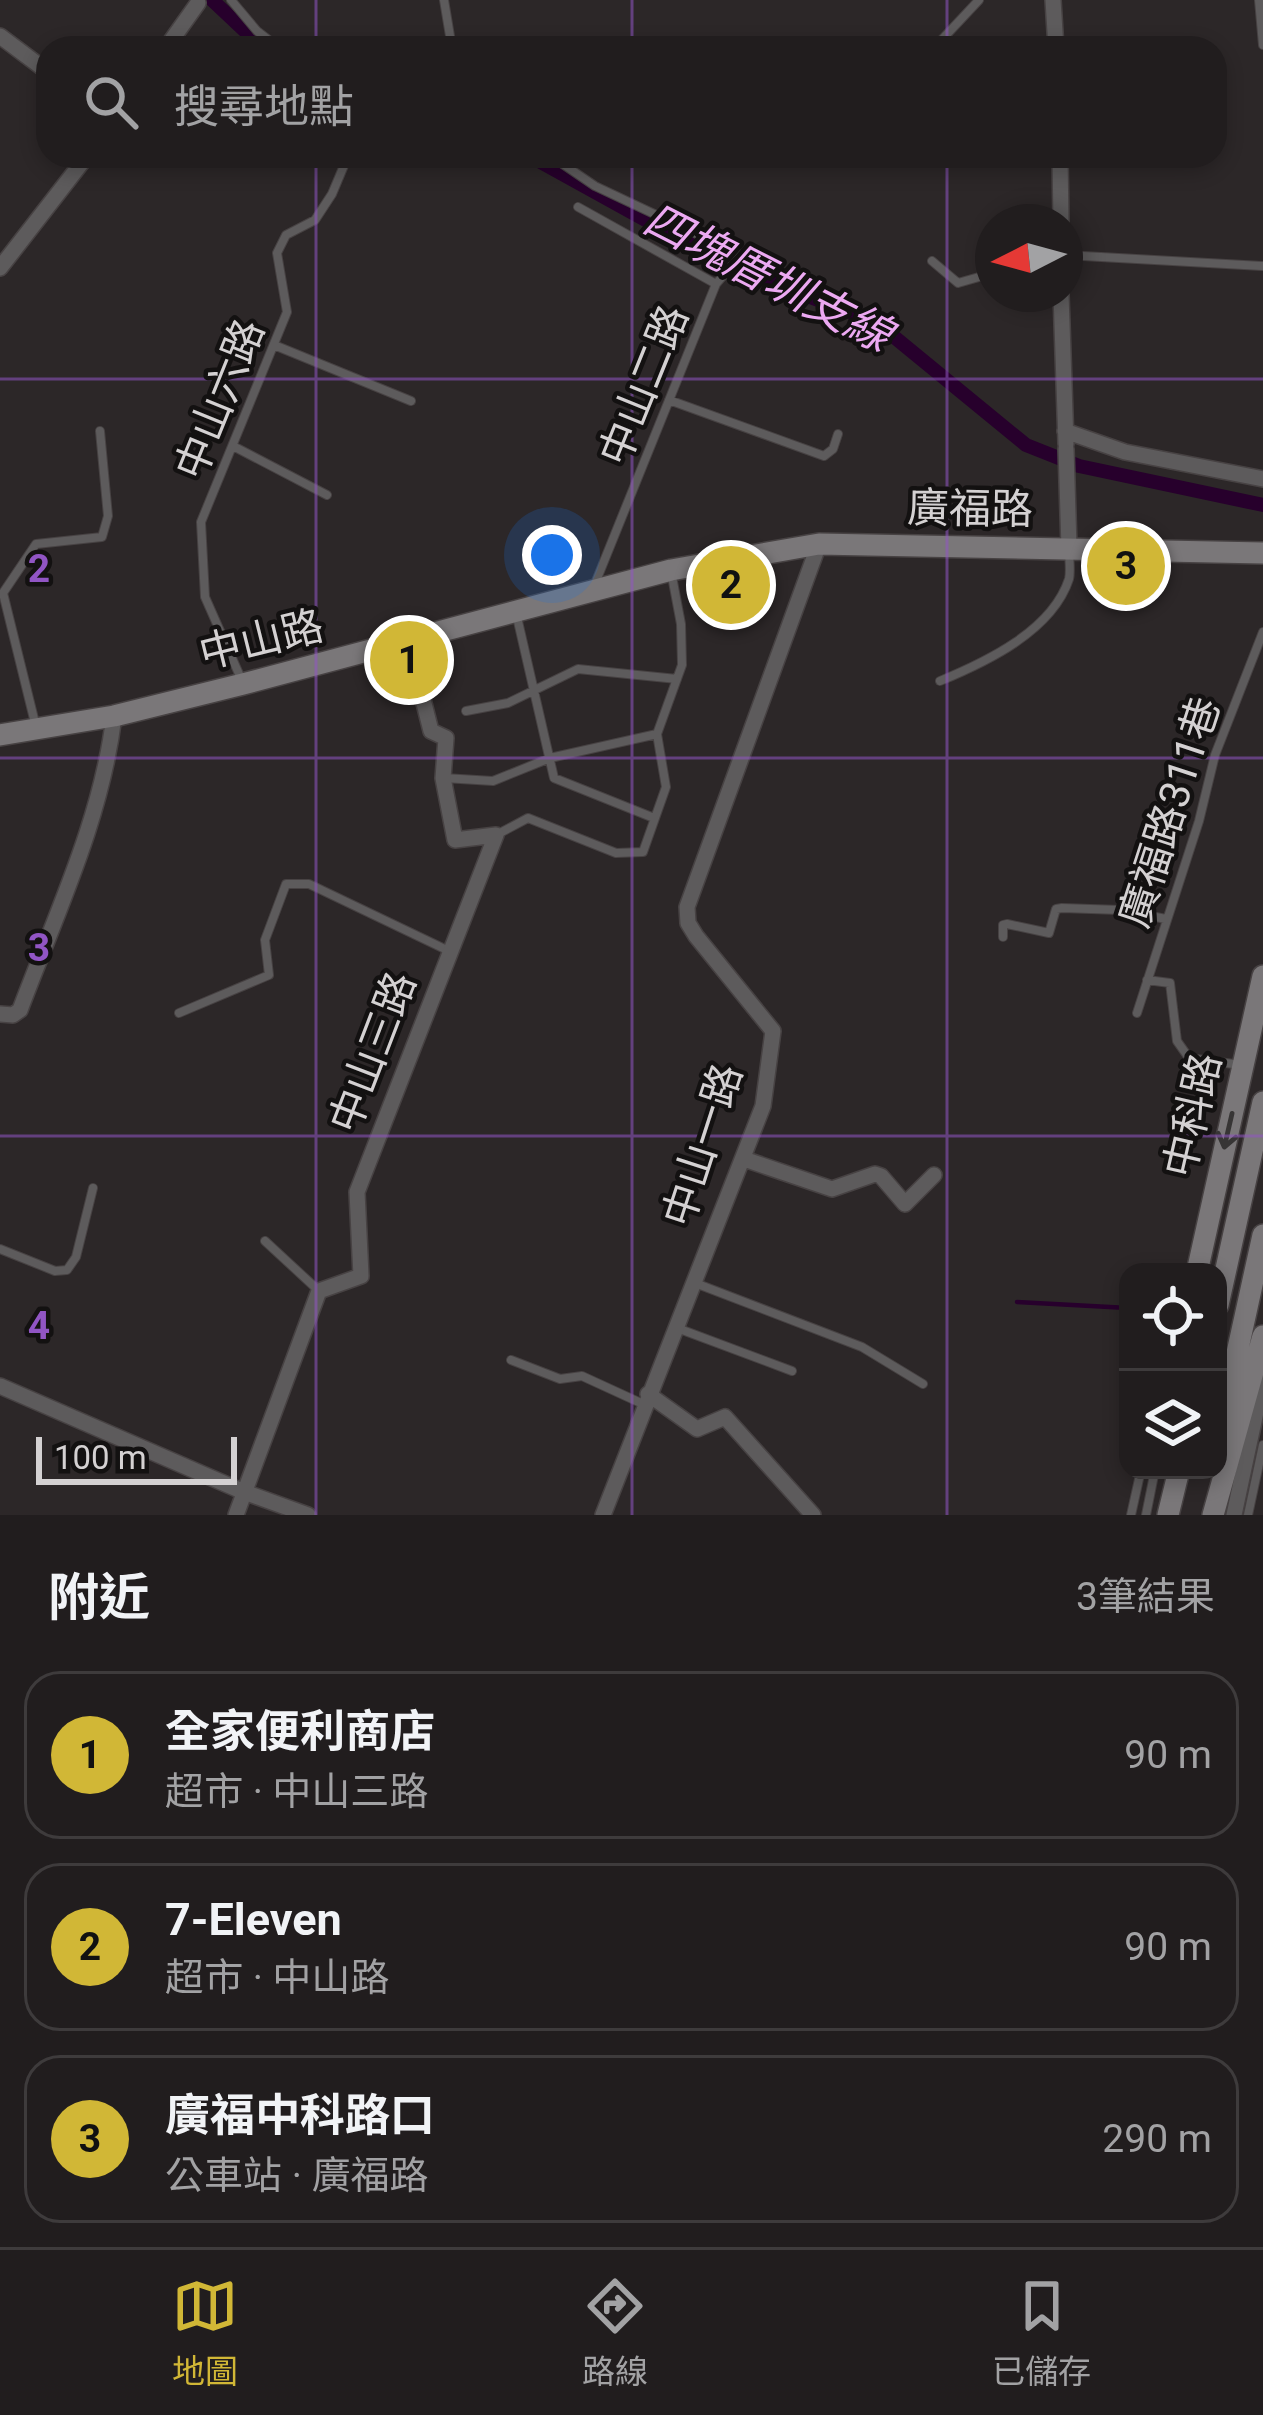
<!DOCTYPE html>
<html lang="zh-TW">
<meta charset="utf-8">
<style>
:root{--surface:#211d1e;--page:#2d2a2b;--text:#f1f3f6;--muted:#a2a2a4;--line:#3e3b3c;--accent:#d1b736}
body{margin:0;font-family:Roboto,"Noto Sans TC",sans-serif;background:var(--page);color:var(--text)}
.controls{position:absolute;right:36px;bottom:36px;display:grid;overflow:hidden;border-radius:24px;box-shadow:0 6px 18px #0003}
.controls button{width:108px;height:108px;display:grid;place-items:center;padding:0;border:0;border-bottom:3px solid var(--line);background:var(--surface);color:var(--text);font:60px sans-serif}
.compass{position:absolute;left:975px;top:204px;width:108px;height:108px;border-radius:50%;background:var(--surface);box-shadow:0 6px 18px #0003;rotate:264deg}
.scale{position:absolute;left:36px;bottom:30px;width:201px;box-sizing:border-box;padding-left:12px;border:6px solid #d4d1d2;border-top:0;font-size:33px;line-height:42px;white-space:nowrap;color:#d4d1d2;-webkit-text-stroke:9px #131111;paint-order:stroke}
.you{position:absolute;left:552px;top:555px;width:42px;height:42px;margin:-30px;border:9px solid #fff;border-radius:50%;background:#1a73e8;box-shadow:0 0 0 18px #1a73e833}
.badge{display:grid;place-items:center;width:78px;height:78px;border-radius:50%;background:var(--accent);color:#111;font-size:39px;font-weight:700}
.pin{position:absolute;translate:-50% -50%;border:6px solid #fff;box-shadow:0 3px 12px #0006}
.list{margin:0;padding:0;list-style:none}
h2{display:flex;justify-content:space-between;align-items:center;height:156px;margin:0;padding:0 48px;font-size:51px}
h2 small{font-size:39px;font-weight:400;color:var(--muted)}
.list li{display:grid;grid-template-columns:78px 1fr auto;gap:36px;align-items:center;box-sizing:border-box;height:168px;margin:0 24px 24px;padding:0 24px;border:3px solid var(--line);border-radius:36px}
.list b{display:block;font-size:45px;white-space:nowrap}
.list p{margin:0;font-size:39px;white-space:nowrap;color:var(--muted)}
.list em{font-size:39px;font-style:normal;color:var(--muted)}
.icon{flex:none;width:66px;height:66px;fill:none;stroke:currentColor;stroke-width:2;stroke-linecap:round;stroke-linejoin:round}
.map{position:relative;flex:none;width:1263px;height:1515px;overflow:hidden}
.search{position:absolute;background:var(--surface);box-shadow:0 6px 18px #0003;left:36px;right:36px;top:36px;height:132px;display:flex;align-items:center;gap:30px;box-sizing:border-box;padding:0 42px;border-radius:36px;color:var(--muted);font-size:45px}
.sheet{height:732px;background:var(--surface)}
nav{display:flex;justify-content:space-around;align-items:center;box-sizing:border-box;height:168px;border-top:3px solid var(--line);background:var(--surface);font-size:33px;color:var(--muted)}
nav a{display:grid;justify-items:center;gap:6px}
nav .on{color:var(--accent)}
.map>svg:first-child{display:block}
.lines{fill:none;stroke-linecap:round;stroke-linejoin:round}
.stream{stroke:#27002c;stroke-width:4.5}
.canal{stroke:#27002c;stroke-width:14}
.lane-casing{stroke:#474243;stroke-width:10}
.street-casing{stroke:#474243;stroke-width:18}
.secondary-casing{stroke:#474243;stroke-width:24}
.lane{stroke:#5d5b5c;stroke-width:8}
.street{stroke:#5d5b5c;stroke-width:15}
.secondary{stroke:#7a7779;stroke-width:21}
.oneway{stroke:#373535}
.grid{fill:none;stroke:#9155c4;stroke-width:3;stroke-opacity:0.55}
.labels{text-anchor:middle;stroke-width:9;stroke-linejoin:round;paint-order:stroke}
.street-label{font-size:42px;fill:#d4d1d2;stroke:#131111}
.water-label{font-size:45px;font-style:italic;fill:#eca9f2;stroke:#131111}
.grid-label{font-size:39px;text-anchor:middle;font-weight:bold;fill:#9155c4;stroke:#131111;stroke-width:9;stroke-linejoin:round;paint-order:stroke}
</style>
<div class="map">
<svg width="1263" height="1515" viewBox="0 0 1263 1515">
<rect width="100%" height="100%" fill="#2c2728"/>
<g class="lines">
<path class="stream" d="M 1017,1302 L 1128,1308"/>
<path class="canal" d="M 212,0 L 263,48
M 530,156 L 653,224 L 789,289 L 876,322 L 1026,445 L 1079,466 L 1263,505"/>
<g class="lane-casing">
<path id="lane" d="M 231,0 L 257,31 L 279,48
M 444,0 L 452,48
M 1259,0 L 1263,45
M 934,48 L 979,0
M 551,156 L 595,186 L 741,255 L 716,284
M 578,207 L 716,284 L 594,586
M 1065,255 L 1262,266
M 932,261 L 958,283 L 993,273
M 274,345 L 411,401
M 669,400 L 824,456 L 833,449 L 838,434
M 233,446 L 327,495
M 517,617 L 554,778 L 654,818
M 940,681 C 986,662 1052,631 1069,579 C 1071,571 1069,559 1069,550
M 243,683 L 205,597 L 201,522 L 287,312 L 277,253 L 286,235 L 315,220 L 332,194 L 348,156
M 466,711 L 508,703 L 578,669 L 677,679
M 36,727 L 3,593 L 36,544 L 102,537 L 108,516 L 100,431
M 444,778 L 493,781 L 550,758 L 657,734
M 498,834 L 528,818 L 616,853 L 643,852 L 666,787 L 657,734 L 682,665 L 681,624 L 671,571
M 1003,937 L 1003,925 L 1007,924 L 1049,933 L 1056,909 L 1062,908 L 1120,910 L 1166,919
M 1147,980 L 1170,983 L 1177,1041 L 1189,1058 L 1241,1065
M 179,1013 L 269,975 L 265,940 L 286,884 L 309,884 L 449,951
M 1137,1013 L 1199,821 L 1215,755 L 1263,632
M 265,1241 L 318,1290
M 0,1249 L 55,1271 L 67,1270 L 76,1257 L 93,1188
M 695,1283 L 862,1347 L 923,1384
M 677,1328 L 792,1371
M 511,1360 L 560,1379 L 582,1376 L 643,1404
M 1131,1515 L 1141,1470
M 1146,1515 L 1155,1470
M 1248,1515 L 1263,1445"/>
</g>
<g class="street-casing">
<path id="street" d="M 1053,0 L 1056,48
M 0,36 L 48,72
M 166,48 L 198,3
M 1060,156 L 1061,222
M 0,268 L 87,156
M 1061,294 L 1066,444
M 1065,431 L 1125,452 L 1263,479
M 1066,449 L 1069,548
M 0,1014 L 13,1015 L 20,1010 C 56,914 102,818 114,716
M 744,1159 L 832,1189 L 875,1174 L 881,1176 L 905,1204 L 934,1175
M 0,1386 L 244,1492 L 308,1515
M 648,1394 L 697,1429 L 725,1417 L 813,1515
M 236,1515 L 319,1291 L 361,1276 L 357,1192 L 496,835 L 455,840 L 443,778 L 446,738 L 431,731 L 408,640
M 603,1515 L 763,1106 L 773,1031 L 696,936 L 688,923 L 687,907 L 819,544
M 1234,1515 L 1263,1379"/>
</g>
<g class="secondary-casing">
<path id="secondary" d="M 0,735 L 114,716 L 243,684 L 671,570 L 819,544 L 1263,553
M 1197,1272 L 1263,976
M 1218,1305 L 1263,1102
M 1218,1439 L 1263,1235
M 1168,1515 L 1179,1470
M 1213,1515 L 1263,1336"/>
</g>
<use href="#lane" class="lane"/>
<use href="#street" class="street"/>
<use href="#secondary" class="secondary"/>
</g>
<defs><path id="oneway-shaft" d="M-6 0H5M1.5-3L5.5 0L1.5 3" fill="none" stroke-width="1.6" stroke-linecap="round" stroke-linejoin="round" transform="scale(3)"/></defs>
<use class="oneway" href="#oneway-shaft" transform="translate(1228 1131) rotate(103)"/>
<path class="grid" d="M 316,0 L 316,48M 632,0 L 632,48M 947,0 L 947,48M 316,156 L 316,1515M 632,156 L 632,1515M 947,156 L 947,1515M 0,379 L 1263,379M 0,758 L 1263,758M 0,1136 L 1263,1136"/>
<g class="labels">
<g class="street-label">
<text transform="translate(643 385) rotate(-68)" y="15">中山二路</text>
<text transform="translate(219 399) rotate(-68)" y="15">中山六路</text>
<text transform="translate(970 508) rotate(1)" y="15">廣福路</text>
<text transform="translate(261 639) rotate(-14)" y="15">中山路</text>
<text transform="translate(1169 812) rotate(-72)" y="15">廣福路311巷</text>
<text transform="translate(372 1052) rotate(-69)" y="15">中山三路</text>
<text transform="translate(1192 1115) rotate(-77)" y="15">中科路</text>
<text transform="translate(702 1145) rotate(-72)" y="15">中山一路</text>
</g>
<g class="water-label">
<text transform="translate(768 277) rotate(27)" y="16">四塊厝圳支線</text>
</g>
</g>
<g class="grid-label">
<text x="39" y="582">2</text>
<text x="39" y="961">3</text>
<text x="39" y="1339">4</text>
</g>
</svg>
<div class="controls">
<button><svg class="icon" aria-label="locate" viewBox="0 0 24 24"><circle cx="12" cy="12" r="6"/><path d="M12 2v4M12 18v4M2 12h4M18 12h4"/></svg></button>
<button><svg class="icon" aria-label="layers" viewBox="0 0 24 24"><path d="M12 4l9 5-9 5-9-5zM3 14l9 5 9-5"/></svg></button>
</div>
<svg class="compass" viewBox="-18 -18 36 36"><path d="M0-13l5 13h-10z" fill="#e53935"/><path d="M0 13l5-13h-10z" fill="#a2a2a4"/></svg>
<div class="scale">100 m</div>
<div class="you"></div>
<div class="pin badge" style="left:409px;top:660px">1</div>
<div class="pin badge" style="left:731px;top:585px">2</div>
<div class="pin badge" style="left:1126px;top:566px">3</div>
<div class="search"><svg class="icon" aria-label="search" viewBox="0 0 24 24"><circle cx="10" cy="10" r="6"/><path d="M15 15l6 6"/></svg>搜尋地點</div>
</div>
<section class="sheet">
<h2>附近<small>3筆結果</small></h2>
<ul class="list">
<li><span class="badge">1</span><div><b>全家便利商店</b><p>超市 · 中山三路</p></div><em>90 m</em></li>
<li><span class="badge">2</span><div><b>7-Eleven</b><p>超市 · 中山路</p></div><em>90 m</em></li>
<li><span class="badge">3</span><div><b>廣福中科路口</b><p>公車站 · 廣福路</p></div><em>290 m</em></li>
</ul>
</section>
<nav>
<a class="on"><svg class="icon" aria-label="map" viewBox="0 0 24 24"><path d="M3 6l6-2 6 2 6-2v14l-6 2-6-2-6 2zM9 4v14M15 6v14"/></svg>地圖</a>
<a><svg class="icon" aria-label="directions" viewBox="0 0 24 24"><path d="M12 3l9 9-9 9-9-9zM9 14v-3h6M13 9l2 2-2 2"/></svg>路線</a>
<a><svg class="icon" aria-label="saved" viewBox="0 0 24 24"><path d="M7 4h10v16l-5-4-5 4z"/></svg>已儲存</a>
</nav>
